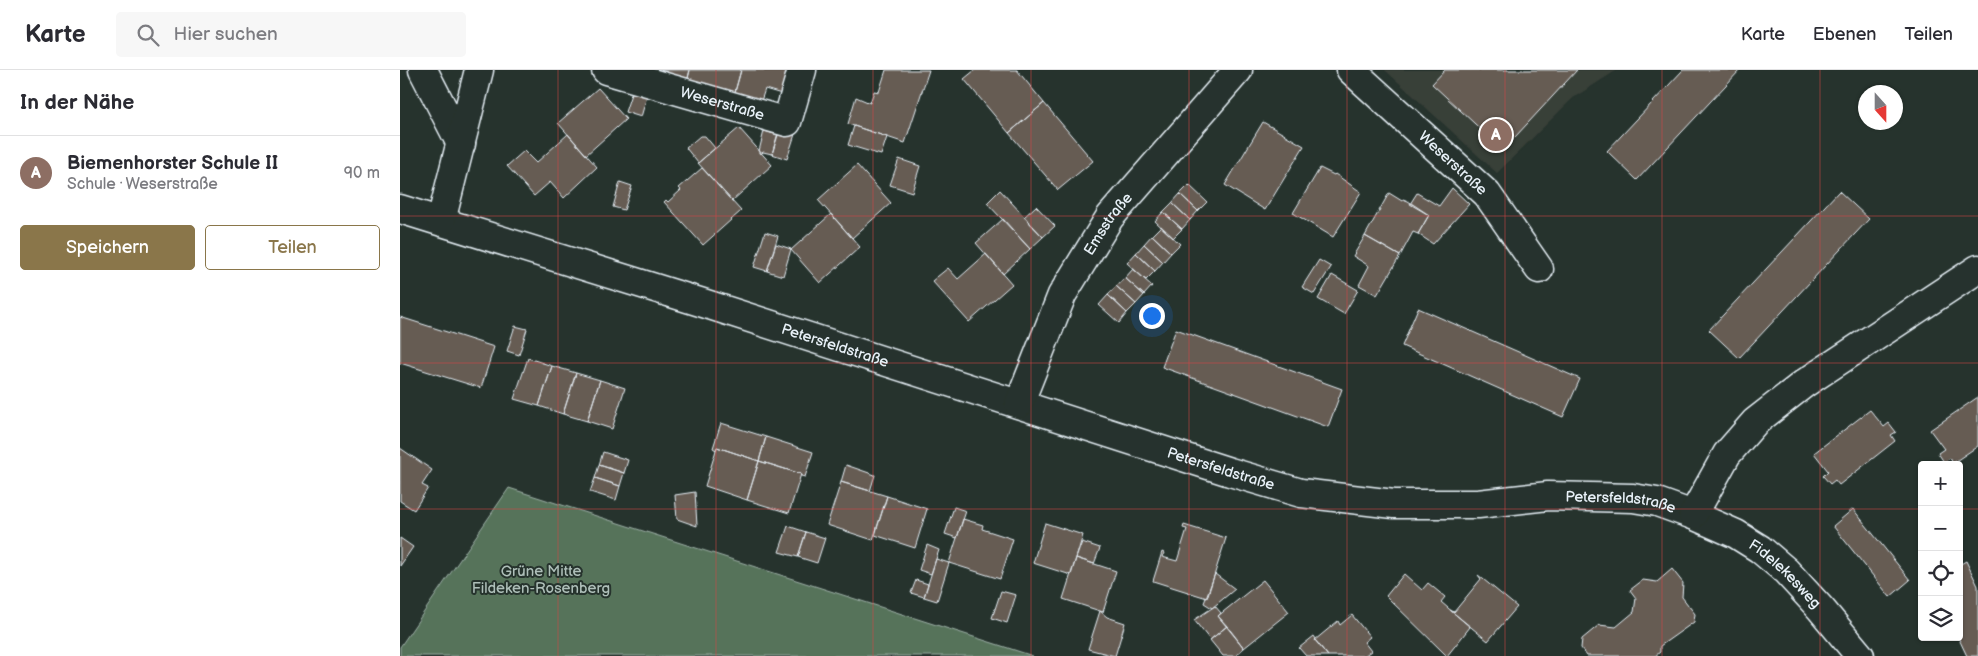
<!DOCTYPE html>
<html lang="de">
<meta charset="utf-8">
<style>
:root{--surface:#fff;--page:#f7f7f7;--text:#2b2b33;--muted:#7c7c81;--line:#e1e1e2;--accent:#8a764a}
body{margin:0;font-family:"Balsamiq Sans",sans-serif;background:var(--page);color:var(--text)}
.controls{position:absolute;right:15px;bottom:15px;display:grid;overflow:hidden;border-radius:5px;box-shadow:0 1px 4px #0004}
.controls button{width:45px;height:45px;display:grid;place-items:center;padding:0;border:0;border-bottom:1px solid var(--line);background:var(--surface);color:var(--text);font:25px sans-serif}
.compass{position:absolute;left:1458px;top:15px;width:45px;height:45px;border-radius:50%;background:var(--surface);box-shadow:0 1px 4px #0004;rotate:159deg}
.you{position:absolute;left:751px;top:245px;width:18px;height:18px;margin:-12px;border:4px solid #fff;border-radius:50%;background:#1a73e8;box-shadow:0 0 0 8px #1a73e833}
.badge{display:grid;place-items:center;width:32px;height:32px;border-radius:50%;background:var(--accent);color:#fff;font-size:16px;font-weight:700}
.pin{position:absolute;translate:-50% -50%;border:2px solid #fff;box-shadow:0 1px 5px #0006}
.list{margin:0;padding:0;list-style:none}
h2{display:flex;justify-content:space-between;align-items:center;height:65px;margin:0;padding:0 20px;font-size:21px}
h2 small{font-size:16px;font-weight:400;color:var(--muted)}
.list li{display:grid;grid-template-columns:32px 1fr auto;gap:15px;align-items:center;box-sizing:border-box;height:75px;padding:0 20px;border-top:1px solid var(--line)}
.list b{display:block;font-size:19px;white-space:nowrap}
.list p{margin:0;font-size:16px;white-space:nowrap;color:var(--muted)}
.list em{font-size:16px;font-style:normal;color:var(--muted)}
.actions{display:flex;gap:10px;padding:15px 20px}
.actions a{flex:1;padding:11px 0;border:1px solid var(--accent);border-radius:5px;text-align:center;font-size:18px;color:var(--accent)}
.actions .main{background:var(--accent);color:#fff}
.icon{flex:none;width:28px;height:28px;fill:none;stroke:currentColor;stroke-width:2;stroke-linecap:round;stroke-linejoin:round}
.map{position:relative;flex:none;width:1578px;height:586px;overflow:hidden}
header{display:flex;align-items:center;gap:30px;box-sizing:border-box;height:70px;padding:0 25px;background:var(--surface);border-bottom:1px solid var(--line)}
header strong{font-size:24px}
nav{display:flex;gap:28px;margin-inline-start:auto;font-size:18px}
.search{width:350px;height:45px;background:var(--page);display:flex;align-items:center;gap:12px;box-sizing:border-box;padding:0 18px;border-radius:5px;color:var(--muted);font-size:19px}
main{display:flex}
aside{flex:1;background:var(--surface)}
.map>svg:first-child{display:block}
.built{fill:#393f38}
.green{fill:#56735a;stroke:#9fb2a9}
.building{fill:#665b52;stroke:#e8f1f8}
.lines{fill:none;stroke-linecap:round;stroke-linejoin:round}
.minor-casing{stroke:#e8f1f8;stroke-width:31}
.minor{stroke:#26332d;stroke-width:28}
.grid{fill:none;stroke:#d94647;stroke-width:1;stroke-opacity:0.55}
.labels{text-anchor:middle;stroke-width:4;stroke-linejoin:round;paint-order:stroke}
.street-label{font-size:15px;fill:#e8f1f8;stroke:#26332d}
.park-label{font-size:15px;fill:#aebfb9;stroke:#26332d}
</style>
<header>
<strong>Karte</strong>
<div class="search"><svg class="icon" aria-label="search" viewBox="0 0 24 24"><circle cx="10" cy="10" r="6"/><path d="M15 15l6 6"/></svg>Hier suchen</div>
<nav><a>Karte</a><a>Ebenen</a><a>Teilen</a></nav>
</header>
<main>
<aside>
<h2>In der Nähe<small></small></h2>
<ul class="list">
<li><span class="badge" style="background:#8d6e63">A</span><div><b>Biemenhorster Schule II</b><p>Schule · Weserstraße</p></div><em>90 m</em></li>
</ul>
<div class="actions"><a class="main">Speichern</a><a>Teilen</a></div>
</aside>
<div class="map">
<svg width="1578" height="586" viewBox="0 0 1578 586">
<rect width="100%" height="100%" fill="#26332d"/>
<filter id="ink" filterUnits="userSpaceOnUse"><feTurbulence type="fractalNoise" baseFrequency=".02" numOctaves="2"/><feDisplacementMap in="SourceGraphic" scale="10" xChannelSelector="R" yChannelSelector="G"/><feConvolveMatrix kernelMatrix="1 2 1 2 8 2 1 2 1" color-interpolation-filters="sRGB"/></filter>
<g filter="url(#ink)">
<path class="built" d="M 985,0 L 1217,0 L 1173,28 L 1097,103 Z"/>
<path class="green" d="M 109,418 L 633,586 L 0,586 L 0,577 Z"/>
<path class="building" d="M 240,0 L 290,0 L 286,16 Z
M 290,0 L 341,0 L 333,29 L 286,16 Z
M 341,0 L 392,0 L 385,25 L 365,19 L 359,37 L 333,29 Z
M 486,0 L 529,0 L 505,73 L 448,54 L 456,27 L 470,33 L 474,21 L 479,22 Z
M 575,0 L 617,0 L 644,33 L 609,63 L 564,9 Z
M 1045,0 L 1177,0 L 1103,80 L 1032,14 Z
M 1283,0 L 1340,0 L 1237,110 L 1207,81 Z
M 234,15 L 249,19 L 241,47 L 225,42 Z
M 198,18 L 226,49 L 186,85 L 158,53 Z
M 644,33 L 693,91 L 658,120 L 609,63 Z
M 863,52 L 904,76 L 865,140 L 825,115 Z
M 380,56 L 396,61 L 387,89 L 372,84 Z
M 454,56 L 487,67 L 481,85 L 448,75 Z
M 339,58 L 372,95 L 332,131 L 298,93 Z
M 364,61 L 378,65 L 372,84 L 363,82 L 361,84 L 359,81 Z
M 168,64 L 197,97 L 164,128 L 150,112 L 134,126 L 107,96 L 124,81 L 136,93 Z
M 300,66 L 305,66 L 315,78 L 298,93 L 286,78 Z
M 499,89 L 520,96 L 512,122 L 490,115 Z
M 457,95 L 491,133 L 452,168 L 418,130 Z
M 302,98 L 341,141 L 303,175 L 264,132 L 266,130 L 268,132 L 281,120 L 279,118 Z
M 920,98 L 934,105 L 935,104 L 961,122 L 933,167 L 893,143 Z
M 220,112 L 232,116 L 224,140 L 213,137 Z
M 789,115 L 807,132 L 798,141 L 780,124 Z
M 1052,118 L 1069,134 L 1033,174 L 1018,164 L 1029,145 L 1010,134 L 1017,123 L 1039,136 Z
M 600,120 L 643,167 L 630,179 L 587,133 Z
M 1439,121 L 1469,149 L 1339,288 L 1309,260 Z
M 989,123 L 1002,131 L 1003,129 L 1008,131 L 1029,145 L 1018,164 L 1013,162 L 1000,186 L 965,166 Z
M 780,124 L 798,141 L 790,150 L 772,133 Z
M 772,133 L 790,150 L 782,159 L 763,142 Z
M 636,136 L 655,156 L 643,167 L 624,147 Z
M 763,142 L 782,159 L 773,168 L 755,151 Z
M 431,144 L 460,177 L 420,213 L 391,180 Z
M 603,149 L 630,179 L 603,204 L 576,173 Z
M 761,156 L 780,174 L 771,183 L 752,165 Z
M 365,162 L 378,166 L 367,201 L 354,197 Z
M 752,165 L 771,183 L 763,192 L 744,174 Z
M 965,166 L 1000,186 L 977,225 L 959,215 L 969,196 L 953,186 Z
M 376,174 L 391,179 L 383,206 L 367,201 Z
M 744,174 L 763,192 L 755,201 L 736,183 Z
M 736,183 L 755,201 L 746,210 L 727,193 Z
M 586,184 L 612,214 L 569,252 L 532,211 L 548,198 L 558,209 Z
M 919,190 L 931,197 L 914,224 L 902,217 Z
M 733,199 L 752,216 L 744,225 L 725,208 Z
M 932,205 L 958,220 L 944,244 L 918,229 Z
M 725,208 L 744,225 L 736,234 L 716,216 Z
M 716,216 L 736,234 L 727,243 L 708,225 Z
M 708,225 L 727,243 L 719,253 L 699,235 Z
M 1018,238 L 1180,309 L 1163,347 L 1002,276 Z
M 0,247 L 94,277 L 81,318 L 0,293 Z
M 115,256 L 127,259 L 119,285 L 107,281 Z
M 776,259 L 942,319 L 928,357 L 762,297 Z
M 128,288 L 152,296 L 139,336 L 114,329 Z
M 152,296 L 176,303 L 163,344 L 139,336 Z
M 176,303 L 200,310 L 187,351 L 163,344 Z
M 200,310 L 225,318 L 212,359 L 187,351 Z
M 1578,327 L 1578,376 L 1553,393 L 1550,388 L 1544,392 L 1538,383 L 1544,379 L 1530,360 Z
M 1470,340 L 1484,357 L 1489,353 L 1496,362 L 1491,365 L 1495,371 L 1439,415 L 1435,410 L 1430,414 L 1423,406 L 1428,401 L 1414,383 Z
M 321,353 L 366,367 L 359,391 L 317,377 L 316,380 L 313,378 Z
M 366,367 L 413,382 L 405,407 L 401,406 L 401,404 L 359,391 Z
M 317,377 L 359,391 L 347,430 L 305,416 Z
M 0,378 L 32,400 L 22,415 L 28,418 L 14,440 L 0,431 Z
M 203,382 L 228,390 L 224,403 L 199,395 Z
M 359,391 L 401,404 L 389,443 L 347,430 Z
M 199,395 L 224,403 L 220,416 L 195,408 Z
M 446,395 L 475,405 L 470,421 L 441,412 Z
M 195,408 L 220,416 L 216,430 L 190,422 Z
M 441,412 L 487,426 L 473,470 L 427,455 Z
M 295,422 L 297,456 L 277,449 L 275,425 Z
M 487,426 L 527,439 L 515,478 L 475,465 Z
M 554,437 L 566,441 L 557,468 L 545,464 Z
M 1453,439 L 1510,510 L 1490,527 L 1433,456 Z
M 563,449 L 583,455 L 582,459 L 613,469 L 600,509 L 549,493 Z
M 645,453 L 683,465 L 671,505 L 633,493 Z
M 784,455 L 826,468 L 807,528 L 753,511 L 762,482 L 764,483 L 762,487 L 777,491 L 787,459 L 783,458 Z
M 388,456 L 406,462 L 398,487 L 379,482 Z
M 406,462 L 425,468 L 417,493 L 398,487 Z
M 0,468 L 13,477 L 0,496 Z
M 682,472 L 700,478 L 694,494 L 676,488 Z
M 527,475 L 539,480 L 531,504 L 519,500 Z
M 676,488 L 716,501 L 703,542 L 663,529 Z
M 536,489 L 549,493 L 537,531 L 524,527 Z
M 1566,491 L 1578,516 L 1578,586 L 1567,586 L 1558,567 L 1559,567 L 1559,495 Z
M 1272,499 L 1283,513 L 1282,527 L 1295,544 L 1294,552 L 1260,576 L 1260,582 L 1255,586 L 1187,586 L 1181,578 L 1182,569 L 1199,555 L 1216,557 L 1234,542 L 1236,528 L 1230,520 L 1243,510 L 1257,512 Z
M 815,504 L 835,519 L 812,538 L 804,533 Z
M 1004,504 L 1022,520 L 1028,513 L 1045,527 L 1041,532 L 1070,557 L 1047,586 L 986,526 Z
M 1078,505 L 1117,537 L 1088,571 L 1050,540 L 1054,542 L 1081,509 Z
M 516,510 L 528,514 L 524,527 L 511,523 Z
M 863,510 L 889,542 L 844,578 L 818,546 Z
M 601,521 L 616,525 L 607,553 L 592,548 Z
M 815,536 L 821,543 L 818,546 L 827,556 L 810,570 L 794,550 Z
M 700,541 L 707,547 L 725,553 L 715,586 L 688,579 Z
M 952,545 L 970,567 L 964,572 L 971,581 L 964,586 L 928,586 L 915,570 L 938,551 L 940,555 Z
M 827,556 L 844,578 L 835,586 L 823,586 L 810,570 Z
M 914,566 L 916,569 L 915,570 L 928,586 L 906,586 L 899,578 Z"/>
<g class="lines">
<g class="minor-casing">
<g id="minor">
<path d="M 23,0 L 61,74"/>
<path id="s1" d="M 206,0 L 387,52 L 402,0"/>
<path id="s2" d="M 951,0 L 1087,124 L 1139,199"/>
<path id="s3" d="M 0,139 L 300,232 L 830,402 L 901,423 L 994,434 L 1078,434 L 1148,426 L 1233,428 L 1257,432 L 1293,445 L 1336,464 L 1360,479 L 1386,501 L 1421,539 L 1460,586"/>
<path d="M 41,151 L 79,0"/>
<path id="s4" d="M 619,334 L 662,225 L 710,147 L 838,0"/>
<path d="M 1293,445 L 1327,384 L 1355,352 L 1405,313 L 1578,199"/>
</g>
</g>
<use href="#minor" class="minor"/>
</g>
</g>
<path class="grid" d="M 158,0 L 158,586M 316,0 L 316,586M 473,0 L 473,586M 631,0 L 631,586M 789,0 L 789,586M 947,0 L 947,586M 1105,0 L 1105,586M 1262,0 L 1262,586M 1420,0 L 1420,586M 0,146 L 1578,146M 0,293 L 1578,293M 0,439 L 1522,439M 1559,439 L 1578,439"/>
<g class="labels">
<g class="street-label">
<text dy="5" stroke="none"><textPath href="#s1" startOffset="121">Weserstraße</textPath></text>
<text dy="5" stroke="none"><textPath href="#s2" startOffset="138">Weserstraße</textPath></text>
<text dy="5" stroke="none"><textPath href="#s4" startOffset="202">Emsstraße</textPath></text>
<text dy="5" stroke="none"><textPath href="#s3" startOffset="456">Petersfeldstraße</textPath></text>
<text dy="5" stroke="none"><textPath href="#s3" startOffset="861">Petersfeldstraße</textPath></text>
<text dy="5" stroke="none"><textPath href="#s3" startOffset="1266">Petersfeldstraße</textPath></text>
<text dy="5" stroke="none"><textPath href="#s3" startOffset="1451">Fidelekesweg</textPath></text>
</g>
<g class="park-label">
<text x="141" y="506">Grüne Mitte<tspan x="141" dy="17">Fildeken-Rosenberg</tspan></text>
</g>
</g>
</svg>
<div class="controls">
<button>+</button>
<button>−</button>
<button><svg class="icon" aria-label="locate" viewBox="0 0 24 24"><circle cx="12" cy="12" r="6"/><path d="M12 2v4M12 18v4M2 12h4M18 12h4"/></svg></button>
<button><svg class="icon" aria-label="layers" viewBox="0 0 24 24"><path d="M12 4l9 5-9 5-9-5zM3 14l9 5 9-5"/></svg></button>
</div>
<svg class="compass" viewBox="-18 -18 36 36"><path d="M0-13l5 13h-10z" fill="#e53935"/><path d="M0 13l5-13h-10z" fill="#7c7c81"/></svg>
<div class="you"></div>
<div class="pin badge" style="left:1096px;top:65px;background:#8d6e63">A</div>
</div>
</main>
